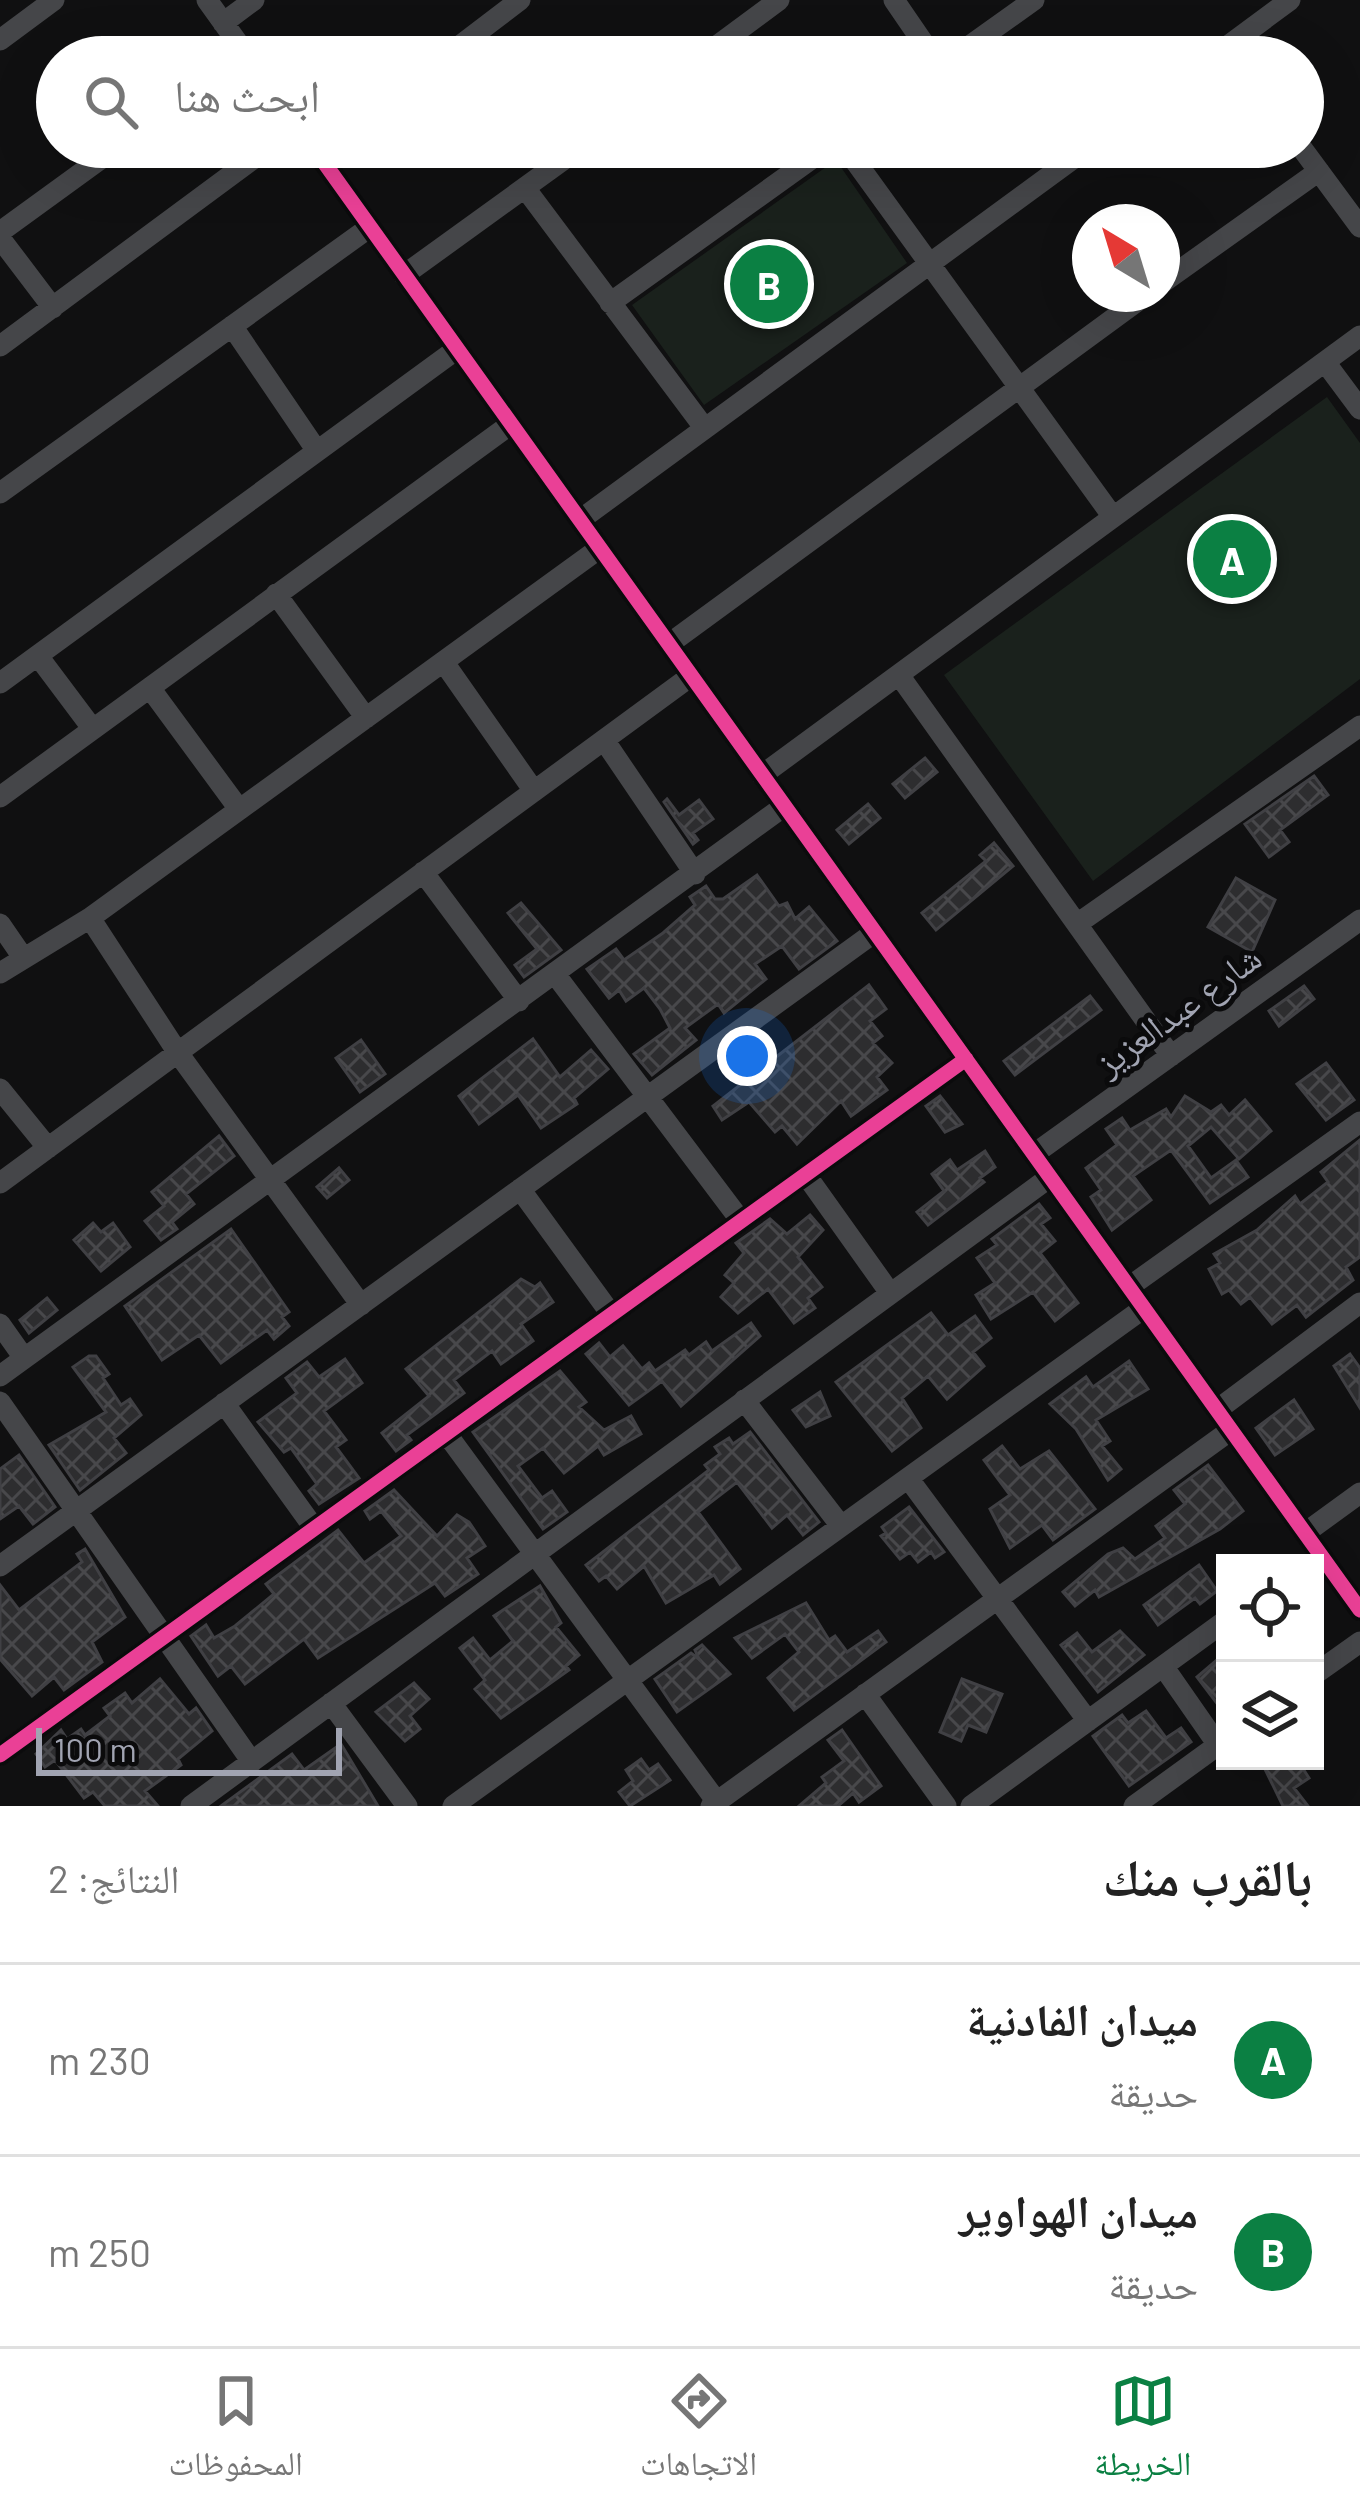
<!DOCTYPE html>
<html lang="ar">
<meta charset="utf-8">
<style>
:root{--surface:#fff;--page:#f6f6f6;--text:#222;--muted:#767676;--line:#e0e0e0;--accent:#0b8043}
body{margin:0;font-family:Barlow,"Noto Naskh Arabic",sans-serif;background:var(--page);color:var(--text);direction:rtl}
.controls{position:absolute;right:36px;bottom:36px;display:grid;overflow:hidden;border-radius:0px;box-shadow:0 12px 48px #0002}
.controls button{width:108px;height:108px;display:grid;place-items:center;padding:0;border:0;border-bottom:3px solid var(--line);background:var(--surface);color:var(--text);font:60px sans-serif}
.compass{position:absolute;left:1072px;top:204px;width:108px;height:108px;border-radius:50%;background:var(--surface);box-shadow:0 12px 48px #0002;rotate:322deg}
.scale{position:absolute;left:36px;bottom:30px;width:306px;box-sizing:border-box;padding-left:12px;border:6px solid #a1a4b2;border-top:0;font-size:33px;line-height:42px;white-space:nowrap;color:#a1a4b2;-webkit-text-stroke:9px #0b0b0c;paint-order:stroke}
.you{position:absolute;left:747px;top:1056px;width:42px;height:42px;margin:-30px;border:9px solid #fff;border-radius:50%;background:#1a73e8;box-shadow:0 0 0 18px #1a73e833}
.badge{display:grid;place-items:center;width:78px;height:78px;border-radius:50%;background:var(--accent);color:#fff;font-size:39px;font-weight:700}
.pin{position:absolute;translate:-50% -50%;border:6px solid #fff;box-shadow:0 3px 12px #0006}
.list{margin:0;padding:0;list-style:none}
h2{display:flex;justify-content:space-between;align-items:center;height:156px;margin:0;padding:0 48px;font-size:51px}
h2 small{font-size:39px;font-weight:400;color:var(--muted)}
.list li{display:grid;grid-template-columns:78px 1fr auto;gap:36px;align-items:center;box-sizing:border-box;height:192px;padding:0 48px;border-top:3px solid var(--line)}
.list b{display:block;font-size:45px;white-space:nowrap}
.list p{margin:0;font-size:39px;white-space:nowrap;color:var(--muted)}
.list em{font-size:39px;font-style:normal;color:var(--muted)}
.icon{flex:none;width:66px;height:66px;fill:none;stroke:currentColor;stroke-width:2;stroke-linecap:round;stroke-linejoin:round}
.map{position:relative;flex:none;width:1360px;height:1806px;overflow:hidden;direction:ltr}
.search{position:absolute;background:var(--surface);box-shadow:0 12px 48px #0002;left:36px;right:36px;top:36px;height:132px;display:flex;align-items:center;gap:30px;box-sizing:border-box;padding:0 42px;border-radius:66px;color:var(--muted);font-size:45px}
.sheet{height:540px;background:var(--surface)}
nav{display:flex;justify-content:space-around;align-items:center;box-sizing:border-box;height:168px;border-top:3px solid var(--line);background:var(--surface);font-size:33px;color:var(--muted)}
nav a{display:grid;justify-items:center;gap:6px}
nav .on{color:var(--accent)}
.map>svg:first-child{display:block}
.park{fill:#1a211c}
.building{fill:url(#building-cross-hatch);stroke:#404044;stroke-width:3}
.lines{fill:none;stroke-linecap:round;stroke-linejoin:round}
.minor{stroke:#454649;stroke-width:21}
.cycleway-casing{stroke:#0b0b0c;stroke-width:22}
.cycleway{stroke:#ea4096;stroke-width:15}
.labels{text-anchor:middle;stroke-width:10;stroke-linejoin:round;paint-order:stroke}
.street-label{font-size:36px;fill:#a1a4b2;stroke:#0b0b0c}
</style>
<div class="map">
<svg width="1360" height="1806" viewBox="0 0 1360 1806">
<defs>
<pattern id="building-cross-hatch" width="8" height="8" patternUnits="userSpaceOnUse" patternTransform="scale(3)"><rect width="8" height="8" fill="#2d2d2f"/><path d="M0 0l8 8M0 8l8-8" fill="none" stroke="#48484b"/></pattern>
</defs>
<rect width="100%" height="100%" fill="#101011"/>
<path class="park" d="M 836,160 L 907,263 L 704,405 L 632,305 Z
M 1327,397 L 1360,443 L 1360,679 L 1093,881 L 944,675 Z"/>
<path class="building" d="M 925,758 L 937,772 L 905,798 L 893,784 Z
M 1314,776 L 1328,795 L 1280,830 L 1289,842 L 1269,857 L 1245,824 Z
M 667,799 L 679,815 L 699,800 L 713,819 L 693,833 L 698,840 L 693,844 L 664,802 Z
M 868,804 L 880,818 L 849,844 L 837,830 Z
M 994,843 L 1013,866 L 936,930 L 922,913 L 986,861 L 980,855 Z
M 757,875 L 779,906 L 787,903 L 795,919 L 809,907 L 837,941 L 799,969 L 782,946 L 755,964 L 766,979 L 724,1013 L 718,1004 L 685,1028 L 696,1040 L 652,1075 L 634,1054 L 670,1028 L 660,1009 L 644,988 L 626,1001 L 619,990 L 609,998 L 587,969 L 616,949 L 624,960 L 663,933 L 695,905 L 690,897 L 706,886 L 715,899 L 723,899 Z
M 1236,878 L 1275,900 L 1252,952 L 1208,927 Z
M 521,903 L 561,950 L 524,977 L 515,965 L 537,949 L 508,913 Z
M 869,985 L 886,1009 L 870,1021 L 882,1036 L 873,1043 L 892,1063 L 877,1077 L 887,1090 L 851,1116 L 841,1101 L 797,1144 L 782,1126 L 775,1132 L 749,1102 L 722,1120 L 713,1106 Z
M 1304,986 L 1314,999 L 1279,1026 L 1269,1011 Z
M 1090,996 L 1101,1010 L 1015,1075 L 1004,1061 Z
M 533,1039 L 560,1077 L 591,1050 L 608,1069 L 574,1098 L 577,1104 L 541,1128 L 518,1095 L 479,1124 L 459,1096 Z
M 361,1040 L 385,1074 L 360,1092 L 336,1058 Z
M 1326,1063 L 1354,1100 L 1326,1120 L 1297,1084 Z
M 940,1096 L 962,1124 L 945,1132 L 926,1106 Z
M 1185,1096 L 1211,1112 L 1221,1105 L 1229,1115 L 1245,1100 L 1271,1131 L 1239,1159 L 1211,1127 L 1188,1146 L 1211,1178 L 1236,1160 L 1248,1177 L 1210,1203 L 1171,1150 L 1133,1176 L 1151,1200 L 1112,1230 L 1091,1197 L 1101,1190 L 1086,1168 L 1117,1145 L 1106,1129 L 1122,1118 L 1130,1130 L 1166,1109 L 1171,1117 Z
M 219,1136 L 234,1156 L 186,1194 L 194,1204 L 172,1222 L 177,1229 L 161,1240 L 145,1221 L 164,1206 L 152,1192 Z
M 1360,1140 L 1360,1257 L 1346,1267 L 1353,1280 L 1306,1317 L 1297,1305 L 1272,1324 L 1250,1297 L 1241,1304 L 1229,1290 L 1222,1294 L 1209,1269 L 1220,1263 L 1214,1254 L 1257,1230 L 1295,1196 L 1300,1204 L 1328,1182 L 1321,1172 Z
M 985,1151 L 995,1167 L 980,1178 L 984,1182 L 928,1225 L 917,1212 L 944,1191 L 932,1174 L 950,1160 L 957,1170 Z
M 339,1168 L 349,1180 L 327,1198 L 317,1187 Z
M 1039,1204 L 1050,1218 L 1041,1224 L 1055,1241 L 1040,1253 L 1078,1303 L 1055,1321 L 1033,1292 L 991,1319 L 976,1295 L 995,1283 L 977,1258 L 997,1245 L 992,1239 Z
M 810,1215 L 823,1230 L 798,1257 L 822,1287 L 808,1298 L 815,1308 L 794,1323 L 768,1289 L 738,1313 L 721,1297 L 734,1283 L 725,1275 L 744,1253 L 736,1243 L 770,1219 L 787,1234 Z
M 93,1223 L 101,1232 L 113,1223 L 130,1247 L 101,1271 L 74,1240 Z
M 231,1229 L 289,1312 L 282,1317 L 289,1326 L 274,1339 L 267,1330 L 221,1363 L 199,1335 L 162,1360 L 125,1306 Z
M 521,1279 L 535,1287 L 540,1283 L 553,1302 L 521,1324 L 533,1341 L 501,1364 L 492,1351 L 454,1380 L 464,1393 L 407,1435 L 411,1440 L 396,1451 L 382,1433 L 429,1396 L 406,1369 Z
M 47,1298 L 57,1310 L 29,1333 L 20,1320 Z
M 931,1313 L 948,1335 L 975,1316 L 991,1338 L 973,1352 L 984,1366 L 947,1399 L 928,1376 L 902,1398 L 921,1428 L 892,1451 L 836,1382 Z
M 751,1323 L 760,1336 L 681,1406 L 662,1381 L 629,1405 L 586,1354 L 599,1343 L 610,1357 L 623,1346 L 642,1369 L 649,1363 L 655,1371 L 685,1350 L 689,1355 L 706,1342 L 712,1351 Z
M 1350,1354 L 1360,1368 L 1360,1408 L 1334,1366 Z
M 89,1356 L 96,1356 L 109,1374 L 103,1378 L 121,1405 L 130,1399 L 141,1415 L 114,1438 L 126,1453 L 80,1490 L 49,1445 L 106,1412 L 73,1367 Z
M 345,1359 L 362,1383 L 324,1411 L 346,1440 L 336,1447 L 359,1478 L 319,1504 L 309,1491 L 317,1484 L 291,1448 L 284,1452 L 258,1422 L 297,1393 L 286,1378 L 307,1362 L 319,1377 Z
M 1129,1361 L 1148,1389 L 1096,1420 L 1110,1441 L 1102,1446 L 1121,1469 L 1108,1480 L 1076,1429 L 1050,1404 L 1086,1377 L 1093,1387 Z
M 560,1371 L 586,1402 L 579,1407 L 604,1430 L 631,1416 L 641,1434 L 604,1455 L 598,1446 L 564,1473 L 543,1448 L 518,1466 L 542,1498 L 552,1491 L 567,1512 L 543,1529 L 473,1432 Z
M 820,1392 L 830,1416 L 806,1427 L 793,1410 Z
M 1294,1400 L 1313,1429 L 1275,1455 L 1256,1428 Z
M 750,1432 L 819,1522 L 803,1535 L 787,1515 L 772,1528 L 737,1482 L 698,1512 L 740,1569 L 720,1584 L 714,1575 L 666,1603 L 644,1566 L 617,1589 L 606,1576 L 599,1581 L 586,1565 L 709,1470 L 705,1465 L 720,1454 L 715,1447 L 729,1438 L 733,1444 Z
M 1002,1446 L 1020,1469 L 1049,1451 L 1095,1509 L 1053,1540 L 1042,1525 L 1010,1548 L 990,1509 L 1010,1495 L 984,1460 Z
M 19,1455 L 55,1507 L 33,1524 L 19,1506 L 0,1519 L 0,1469 Z
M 1208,1465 L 1243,1511 L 1220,1529 L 1099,1597 L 1095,1590 L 1075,1606 L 1063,1592 L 1108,1554 L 1123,1548 L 1135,1559 L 1165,1538 L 1156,1526 L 1185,1504 L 1174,1490 Z
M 394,1490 L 437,1536 L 457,1515 L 469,1522 L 485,1546 L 467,1558 L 478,1574 L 445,1596 L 435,1583 L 318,1658 L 304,1639 L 245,1684 L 231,1666 L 218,1676 L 191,1636 L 206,1625 L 214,1638 L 235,1626 L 274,1594 L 266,1584 L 338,1530 L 364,1563 L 401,1536 L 381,1511 L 370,1519 L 365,1511 Z
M 909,1507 L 944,1552 L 935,1558 L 931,1552 L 918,1562 L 910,1552 L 900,1559 L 881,1536 L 886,1533 L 882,1527 Z
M 85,1549 L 125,1617 L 92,1642 L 102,1662 L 64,1690 L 54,1677 L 32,1696 L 0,1659 L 0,1585 L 19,1610 L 82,1562 L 77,1554 Z
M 1199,1565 L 1217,1591 L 1200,1604 L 1195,1598 L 1158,1625 L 1144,1605 Z
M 540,1586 L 561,1623 L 556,1627 L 579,1655 L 566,1666 L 569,1670 L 501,1718 L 475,1689 L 485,1680 L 460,1648 L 473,1638 L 490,1660 L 513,1641 L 494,1616 Z
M 806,1603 L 829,1640 L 835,1636 L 847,1652 L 878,1631 L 886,1642 L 794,1710 L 768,1678 L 799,1652 L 785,1634 L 752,1658 L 735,1638 Z
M 1120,1631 L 1144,1655 L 1098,1692 L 1061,1645 L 1077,1633 L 1092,1652 Z
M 702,1645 L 730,1674 L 677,1712 L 655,1679 L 691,1653 L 699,1659 L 695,1650 Z
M 1225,1653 L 1225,1714 L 1197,1677 Z
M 160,1679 L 189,1714 L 196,1708 L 212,1731 L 178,1759 L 181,1765 L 145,1791 L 158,1806 L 105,1806 L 93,1792 L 84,1798 L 55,1760 L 45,1767 L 36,1754 L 61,1730 L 67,1739 L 81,1729 L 85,1735 L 110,1716 L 104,1708 L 125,1693 L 132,1703 Z
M 962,1679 L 1002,1694 L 986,1732 L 968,1725 L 961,1741 L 940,1732 Z
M 414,1683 L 429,1699 L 410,1716 L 420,1729 L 405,1741 L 376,1712 Z
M 1146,1711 L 1166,1738 L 1181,1728 L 1191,1742 L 1129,1786 L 1093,1736 L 1122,1715 L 1128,1723 Z
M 842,1730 L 881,1786 L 859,1802 L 853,1793 L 838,1806 L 799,1806 L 826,1783 L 822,1777 L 844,1761 L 828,1740 Z
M 341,1744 L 378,1806 L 221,1806 L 292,1754 L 304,1770 Z
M 641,1759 L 649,1770 L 658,1764 L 670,1780 L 630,1806 L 619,1792 L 633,1781 L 626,1770 Z
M 1261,1761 L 1298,1761 L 1309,1778 L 1294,1788 L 1308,1806 L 1283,1806 Z"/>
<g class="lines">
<path class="minor" d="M 207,0 L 248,57
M 894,0 L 933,57
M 223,23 L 254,0
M 0,40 L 54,0
M 445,57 L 520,0
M 702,57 L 779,0
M 954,57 L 1034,0
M 1213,57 L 1290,0
M 313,147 L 1360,1610
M 845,147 L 1113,517
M 1301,147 L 1360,227
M 525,188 L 703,426
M 0,232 L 117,147
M 0,238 L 53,308
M 404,275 L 581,147
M 1162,283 L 1319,171
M 610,303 L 828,147
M 232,326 L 317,451
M 0,346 L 269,147
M 1325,362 L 1360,409
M 0,493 L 370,227
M 580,520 L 1089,147
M 276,594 L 366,718
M 669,644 L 1147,294
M 38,656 L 92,728
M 445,664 L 534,791
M 899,675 L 1171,1056
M 0,683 L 457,349
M 150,688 L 239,809
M 604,740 L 695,874
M 762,775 L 1360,336
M 0,797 L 511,424
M 423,872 L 519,1001
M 90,918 L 178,1053 L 361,1305
M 0,924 L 22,956
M 1077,924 L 1360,726
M 0,973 L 90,918 L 600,548
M 555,974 L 741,1221
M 0,1089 L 48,1148
M 1034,1154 L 1360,920
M 806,1175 L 890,1293
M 0,1183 L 691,676
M 520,1189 L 611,1314
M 1129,1287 L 1360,1122
M 0,1324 L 24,1358
M 0,1376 L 783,807
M 744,1400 L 841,1526
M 0,1402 L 252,1762
M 224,1403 L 314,1528
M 1217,1410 L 1360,1303
M 446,1433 L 717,1802
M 908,1478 L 1088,1721
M 1305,1533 L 1360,1493
M 0,1566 L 875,932
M 1163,1666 L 1218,1745
M 1315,1674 L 1360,1642
M 865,1694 L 946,1806
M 331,1703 L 407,1806
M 0,1755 L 966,1059
M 191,1806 L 1050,1177
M 453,1806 L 1144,1308
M 711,1806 L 1231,1430
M 971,1806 L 1225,1621
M 1134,1806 L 1225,1740"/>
<g class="cycleway-casing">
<path id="cycleway" d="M 313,147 L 1360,1610
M 0,1755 L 966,1059"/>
</g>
<use href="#cycleway" class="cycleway"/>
</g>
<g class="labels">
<g class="street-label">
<text transform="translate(1178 1010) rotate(-36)" y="13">شارع عبدالعزيز</text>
</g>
</g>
</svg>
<div class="controls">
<button><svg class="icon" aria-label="locate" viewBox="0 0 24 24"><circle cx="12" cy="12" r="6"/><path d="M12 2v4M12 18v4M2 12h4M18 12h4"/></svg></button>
<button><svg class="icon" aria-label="layers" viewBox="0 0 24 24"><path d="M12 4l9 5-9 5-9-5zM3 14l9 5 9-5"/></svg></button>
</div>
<svg class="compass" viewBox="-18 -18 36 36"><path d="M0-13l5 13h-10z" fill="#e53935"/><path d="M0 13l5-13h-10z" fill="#767676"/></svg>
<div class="scale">100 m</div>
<div class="you"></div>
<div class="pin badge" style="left:1232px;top:559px">A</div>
<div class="pin badge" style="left:769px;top:284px">B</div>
<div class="search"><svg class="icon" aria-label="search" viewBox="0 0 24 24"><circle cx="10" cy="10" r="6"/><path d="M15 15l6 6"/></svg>ابحث هنا</div>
</div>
<section class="sheet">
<h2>بالقرب منك<small>النتائج: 2</small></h2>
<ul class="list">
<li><span class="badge">A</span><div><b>ميدان الفادنية</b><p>حديقة</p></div><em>230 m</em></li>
<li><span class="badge">B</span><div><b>ميدان الهواوير</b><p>حديقة</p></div><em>250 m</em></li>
</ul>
</section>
<nav>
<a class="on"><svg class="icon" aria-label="map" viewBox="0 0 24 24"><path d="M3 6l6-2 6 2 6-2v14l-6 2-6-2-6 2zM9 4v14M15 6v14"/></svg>الخريطة</a>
<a><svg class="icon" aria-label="directions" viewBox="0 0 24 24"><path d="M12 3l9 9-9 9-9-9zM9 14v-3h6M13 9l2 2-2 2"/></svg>الاتجاهات</a>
<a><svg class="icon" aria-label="saved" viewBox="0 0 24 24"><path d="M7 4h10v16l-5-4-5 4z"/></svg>المحفوظات</a>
</nav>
